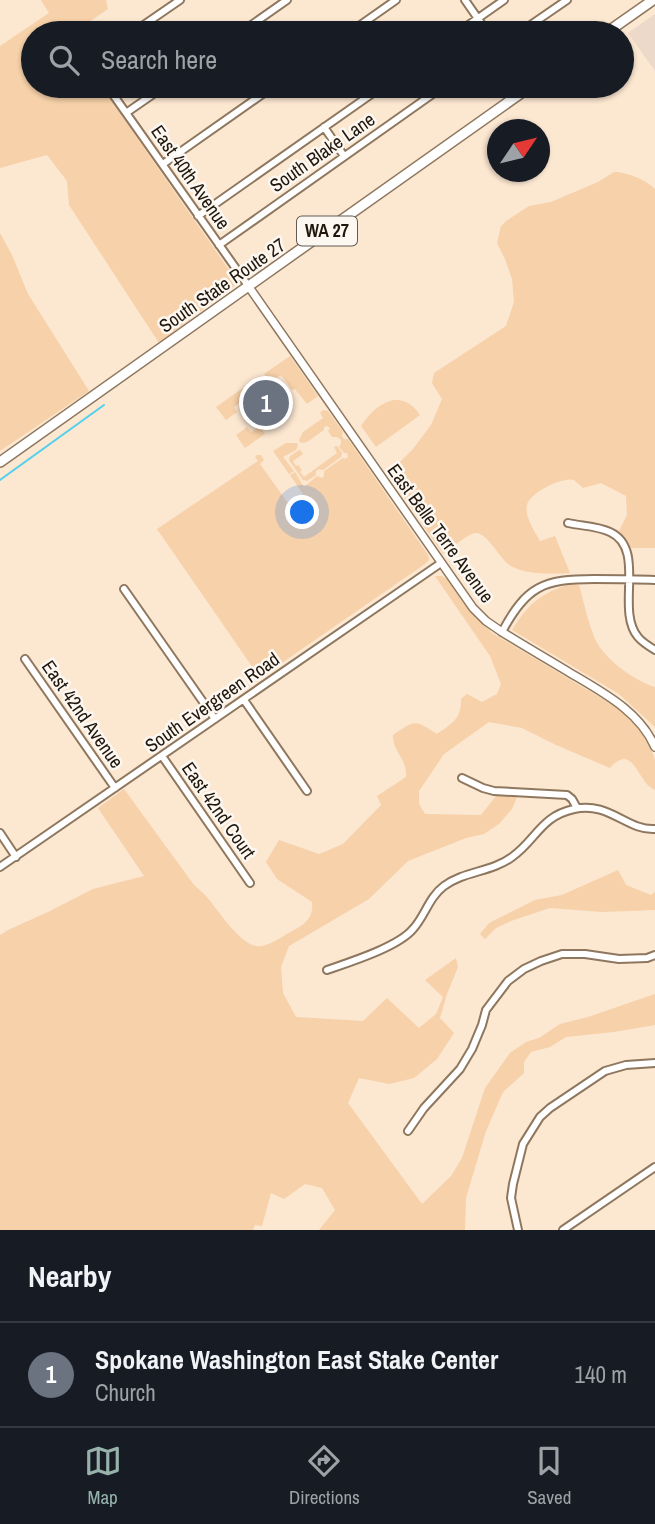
<!DOCTYPE html>
<style>
:root{--surface:#171b24;--page:#20242c;--text:#f1f3f6;--muted:#9ea1a6;--line:#363941;--accent:#96b2ab}
body{margin:0;font-family:"Archivo Narrow",sans-serif;background:var(--page);color:var(--text)}
.compass{position:absolute;left:487px;top:119px;width:63px;height:63px;border-radius:50%;background:var(--surface);box-shadow:0 2px 5px #0004;rotate:55deg}
.you{position:absolute;left:303px;top:513px;width:24px;height:24px;margin:-18px;border:5px solid #fff;border-radius:50%;background:#1a73e8;box-shadow:0 0 0 10px #1a73e833}
.badge{display:grid;place-items:center;width:46px;height:46px;border-radius:50%;background:var(--accent);color:#fff;font-size:23px;font-weight:700}
.pin{position:absolute;translate:-50% -50%;border:4px solid #fff;box-shadow:0 2px 7px #0006}
.list{margin:0;padding:0;list-style:none}
h2{display:flex;justify-content:space-between;align-items:center;height:91px;margin:0;padding:0 28px;font-size:30px}
h2 small{font-size:23px;font-weight:400;color:var(--muted)}
.list li{display:grid;grid-template-columns:46px 1fr auto;gap:21px;align-items:center;box-sizing:border-box;height:105px;padding:0 28px;border-top:2px solid var(--line)}
.list b{display:block;font-size:26px;white-space:nowrap}
.list p{margin:0;font-size:23px;white-space:nowrap;color:var(--muted)}
.list em{font-size:23px;font-style:normal;color:var(--muted)}
.icon{flex:none;width:38px;height:38px;fill:none;stroke:currentColor;stroke-width:2;stroke-linecap:round;stroke-linejoin:round}
.map{position:relative;flex:none;width:655px;height:1230px;overflow:hidden}
.search{position:absolute;background:var(--surface);box-shadow:0 2px 5px #0004;left:21px;right:21px;top:21px;height:77px;display:flex;align-items:center;gap:18px;box-sizing:border-box;padding:0 24px;border-radius:38px;color:var(--muted);font-size:26px}
.sheet{height:196px;background:var(--surface)}
nav{display:flex;justify-content:space-around;align-items:center;box-sizing:border-box;height:98px;border-top:2px solid var(--line);background:var(--surface);font-size:19px;color:var(--muted)}
nav a{display:grid;justify-items:center;gap:4px}
nav .on{color:var(--accent)}
.map>svg:first-child{display:block}
.commercial{fill:#edd9ca}
.green{fill:#f6d1a9}
.lines{fill:none;stroke-linecap:round;stroke-linejoin:round}
.stream{stroke:#52d0ec;stroke-width:2}
.minor-casing{stroke:#8e775e;stroke-width:10}
.tertiary-casing{stroke:#8e775e;stroke-width:10}
.primary-casing{stroke:#8e775e;stroke-width:12}
.minor{stroke:#fff;stroke-width:6}
.tertiary{stroke:#fff;stroke-width:7}
.primary{stroke:#fff;stroke-width:9}
.labels{text-anchor:middle;stroke-width:5;stroke-linejoin:round;paint-order:stroke}
.shield{fill:#fcf7f1;stroke:#615a51;stroke-width:2}
.shield-label{font-size:18px;font-weight:bold;fill:#1f160c}
.street-label{font-size:19px;fill:#1f160c;stroke:#fcf7f1}
</style>
<div class="map">
<svg width="655" height="1230" viewBox="0 0 655 1230">
<rect width="100%" height="100%" fill="#fce7d1"/>
<path class="commercial" d="M 655,14 L 655,71 L 628,33 Z"/>
<path class="green" d="M 41,0 L 106,0 L 108,9 L 73,33 L 33,33 L 33,86 L 101,86 L 238,283 L 159,343 L 69,205 L 67,181 L 47,155 L 0,168 L 0,46 L 49,13 Z
M 614,172 C 627,172 646,180 655,189 L 655,548 L 631,548 L 628,541 L 619,531 L 627,515 L 626,496 L 601,483 L 583,488 C 582,487 575,481 574,480 C 563,476 529,493 527,505 C 524,516 535,532 540,541 L 555,536 L 570,573 C 553,574 525,575 511,566 C 499,559 489,533 475,533 C 468,534 450,549 443,554 L 388,474 L 413,449 L 431,425 L 442,399 L 432,383 L 434,373 L 506,326 L 514,302 L 512,279 L 505,259 L 497,243 L 501,226 L 506,221 L 529,206 L 551,202 L 598,182 Z
M 0,233 L 12,255 L 28,294 L 89,391 L 0,451 Z
M 290,356 L 318,396 L 307,404 L 295,389 L 292,390 L 281,375 L 270,382 L 264,374 Z
M 260,376 L 266,385 L 234,407 L 237,412 L 226,420 L 216,407 Z
M 393,400 C 406,399 413,405 420,415 L 376,447 L 361,426 C 370,413 377,405 393,400 Z
M 323,410 L 328,411 L 343,432 L 342,436 L 344,439 L 348,439 L 428,555 L 429,560 L 425,564 L 260,678 L 157,529 L 258,461 L 255,457 L 257,455 L 261,455 L 264,460 L 260,464 L 290,506 L 294,504 L 297,507 L 302,504 L 300,500 L 303,497 L 309,505 L 308,500 L 309,497 L 305,497 L 290,475 L 295,472 L 304,487 L 317,476 L 322,478 L 324,476 L 324,471 L 343,458 L 345,459 L 348,457 L 347,453 L 344,453 L 339,447 L 341,444 L 341,440 L 337,437 L 332,437 L 328,431 L 330,428 L 327,426 L 324,427 L 324,430 L 307,442 L 301,443 L 299,440 L 303,432 L 323,418 L 320,413 Z
M 260,426 L 265,434 L 245,448 L 236,435 L 247,427 L 251,432 Z
M 286,443 L 297,443 L 298,445 L 296,450 L 283,457 L 294,471 L 289,474 L 273,451 Z
M 337,446 L 342,453 L 341,457 L 323,470 L 319,469 L 316,471 L 316,475 L 307,481 L 303,480 L 289,460 L 290,456 L 301,449 L 300,450 L 303,454 L 293,461 L 296,466 L 298,465 L 302,470 L 300,472 L 304,477 L 337,453 L 334,447 Z
M 435,576 L 442,576 L 448,580 L 461,600 L 492,633 L 621,710 L 639,729 L 650,746 L 655,760 L 655,790 C 653,789 648,786 646,783 C 635,769 629,746 610,768 L 556,745 L 522,728 L 489,722 L 444,754 L 419,791 L 419,804 L 425,814 L 481,815 L 496,796 L 517,797 L 512,809 L 499,824 L 484,834 L 466,838 L 408,861 L 369,899 L 289,946 L 281,967 L 283,993 L 296,1017 L 363,1021 L 387,998 L 419,1028 L 436,1014 L 443,997 L 425,980 L 456,958 L 458,967 L 447,994 L 440,1018 L 454,1033 L 437,1059 L 414,1078 L 389,1084 L 359,1078 L 348,1103 L 422,1204 L 451,1176 L 462,1158 L 485,1088 L 510,1053 L 526,1042 L 539,1038 L 560,1024 L 588,1017 L 655,994 L 655,1025 L 614,1032 L 566,1037 L 550,1047 L 531,1052 L 524,1062 L 524,1073 L 503,1092 L 486,1131 L 466,1198 L 465,1230 L 319,1230 L 335,1210 L 322,1188 L 305,1184 L 284,1199 L 271,1193 L 262,1226 L 255,1225 L 253,1230 L 0,1230 L 0,935 L 8,930 L 48,912 L 93,889 L 144,876 L 98,808 L 124,789 L 194,885 C 198,888 202,892 206,896 C 218,909 242,950 262,946 C 272,944 283,936 292,931 C 305,925 314,917 312,902 L 277,879 L 266,862 L 279,840 L 319,854 L 343,844 L 381,805 L 377,796 L 406,777 C 407,757 393,754 393,735 C 415,720 414,719 437,734 C 451,724 462,719 461,699 L 467,694 L 482,702 L 497,694 L 501,684 L 490,656 Z
M 570,584 L 579,585 C 584,603 588,622 595,639 C 604,659 635,681 655,687 L 655,727 L 619,694 L 512,630 C 529,603 540,594 570,584 Z
M 618,870 L 626,885 L 651,895 L 655,892 L 655,910 L 602,912 L 550,908 L 511,921 L 496,928 L 485,939 L 480,934 L 489,923 L 535,900 L 562,895 Z"/>
<g class="lines">
<path class="stream" d="M 0,480 L 104,405"/>
<g class="minor-casing">
<path id="minor" d="M 465,0 L 488,33
M 132,33 L 180,0
M 240,33 L 287,0
M 349,33 L 396,0
M 457,33 L 504,0
M 519,33 L 567,0
M 107,86 L 249,287
M 126,113 L 165,86
M 324,127 L 344,156
M 163,164 L 274,86
M 198,216 L 383,86
M 219,245 L 444,86
M 568,523 C 581,526 598,526 610,532 C 647,549 615,610 638,637 C 642,642 650,647 655,650
M 124,589 L 215,719
M 502,632 C 526,586 544,579 594,579 C 615,579 635,579 655,580
M 25,659 L 115,788
M 244,700 L 307,791
M 162,756 L 250,883
M 462,778 L 483,788 L 494,791 L 567,795 L 572,799 L 577,808
M 0,833 L 16,857
M 0,867 L 441,563
M 327,970 C 350,962 398,947 413,929 C 425,916 429,897 444,886 C 464,871 492,872 512,857 C 536,840 541,816 574,809 C 609,801 627,831 655,829
M 408,1131 L 424,1108 L 460,1069 L 472,1049 L 482,1025 L 486,1010 L 508,981 L 524,969 L 541,961 L 562,954 L 585,954 L 619,959 L 647,958 L 655,955
M 518,1230 L 511,1198 L 513,1184 L 523,1144 L 540,1117 L 550,1108 L 605,1071 L 626,1065 L 655,1063
M 563,1230 L 655,1167"/>
</g>
<g class="tertiary-casing">
<path id="tertiary" d="M 249,287 L 473,608 L 486,621 L 502,632 C 523,645 545,658 567,671 C 600,691 639,710 655,747"/>
</g>
<g class="primary-casing">
<path id="primary" d="M 606,33 L 653,0
M 0,462 L 531,86"/>
</g>
<use href="#minor" class="minor"/>
<use href="#tertiary" class="tertiary"/>
<use href="#primary" class="primary"/>
</g>
<g class="labels">
<rect class="shield" x="297" y="216.5" width="60" height="29" rx="5"/>
<g class="shield-label">
<text x="327" y="237">WA 27</text>
</g>
<g class="street-label">
<text transform="translate(322 152) rotate(-35)" y="7">South Blake Lane</text>
<text transform="translate(191 177) rotate(55)" y="7">East 40th Avenue</text>
<text transform="translate(222 285) rotate(-35)" y="7">South State Route 27</text>
<text transform="translate(441 533) rotate(54)" y="7">East Belle Terre Avenue</text>
<text transform="translate(212 702) rotate(-35)" y="7">South Evergreen Road</text>
<text transform="translate(83 714) rotate(55)" y="7">East 42nd Avenue</text>
<text transform="translate(219 810) rotate(55)" y="7">East 42nd Court</text>
</g>
</g>
</svg>
<svg class="compass" viewBox="-18 -18 36 36"><path d="M0-13l5 13h-10z" fill="#e53935"/><path d="M0 13l5-13h-10z" fill="#9ea1a6"/></svg>
<div class="you"></div>
<div class="pin badge" style="left:266px;top:403px;background:#6b7280">1</div>
<div class="search"><svg class="icon" aria-label="search" viewBox="0 0 24 24"><circle cx="10" cy="10" r="6"/><path d="M15 15l6 6"/></svg>Search here</div>
</div>
<section class="sheet">
<h2>Nearby<small></small></h2>
<ul class="list">
<li><span class="badge" style="background:#6b7280">1</span><div><b>Spokane Washington East Stake Center</b><p>Church</p></div><em>140 m</em></li>
</ul>
</section>
<nav>
<a class="on"><svg class="icon" aria-label="map" viewBox="0 0 24 24"><path d="M3 6l6-2 6 2 6-2v14l-6 2-6-2-6 2zM9 4v14M15 6v14"/></svg>Map</a>
<a><svg class="icon" aria-label="directions" viewBox="0 0 24 24"><path d="M12 3l9 9-9 9-9-9zM9 14v-3h6M13 9l2 2-2 2"/></svg>Directions</a>
<a><svg class="icon" aria-label="saved" viewBox="0 0 24 24"><path d="M7 4h10v16l-5-4-5 4z"/></svg>Saved</a>
</nav>
